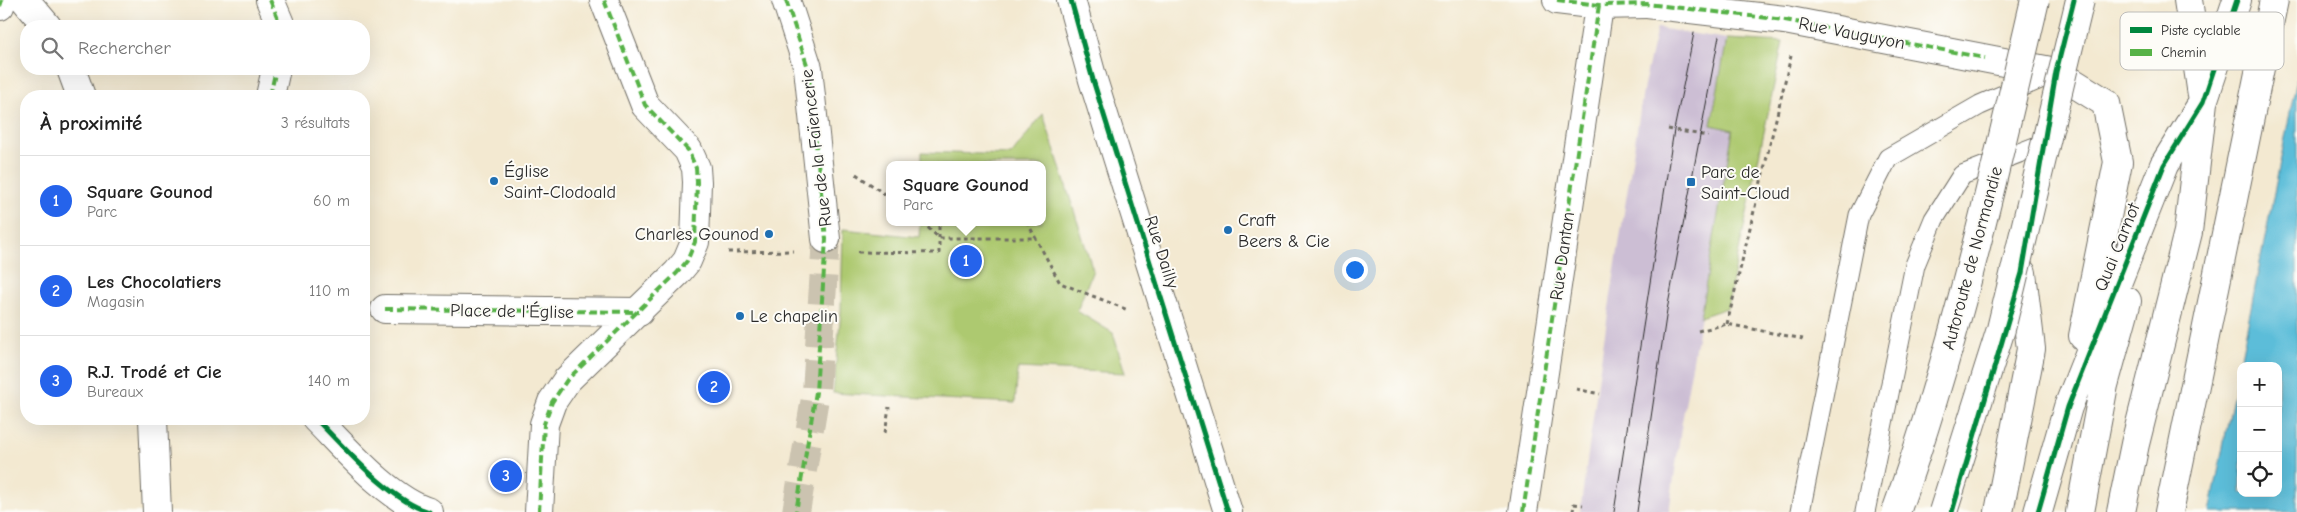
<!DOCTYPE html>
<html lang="fr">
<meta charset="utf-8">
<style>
:root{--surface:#fff;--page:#f6f6f6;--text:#222;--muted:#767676;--line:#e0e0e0;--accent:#2563eb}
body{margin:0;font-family:"Comic Neue",sans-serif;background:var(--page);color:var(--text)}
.controls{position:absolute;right:15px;bottom:15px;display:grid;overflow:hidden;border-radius:10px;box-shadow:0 5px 20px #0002}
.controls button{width:45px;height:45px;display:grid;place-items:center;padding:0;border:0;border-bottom:1px solid var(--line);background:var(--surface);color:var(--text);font:25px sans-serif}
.you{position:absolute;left:1354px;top:269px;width:18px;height:18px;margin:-12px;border:4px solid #fff;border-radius:50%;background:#1a73e8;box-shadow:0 0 0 8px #1a73e833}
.badge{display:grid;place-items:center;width:32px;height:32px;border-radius:50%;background:var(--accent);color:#fff;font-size:16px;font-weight:700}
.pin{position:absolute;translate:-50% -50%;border:2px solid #fff;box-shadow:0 1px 5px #0006}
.popup{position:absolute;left:886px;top:161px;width:160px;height:65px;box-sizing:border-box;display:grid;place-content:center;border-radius:10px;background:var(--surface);filter:drop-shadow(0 1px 4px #0005);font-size:16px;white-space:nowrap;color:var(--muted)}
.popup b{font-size:19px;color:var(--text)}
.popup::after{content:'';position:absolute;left:50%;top:100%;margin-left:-10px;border:10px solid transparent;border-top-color:var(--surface)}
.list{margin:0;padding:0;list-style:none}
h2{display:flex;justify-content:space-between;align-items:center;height:65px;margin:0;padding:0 20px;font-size:21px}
h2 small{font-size:16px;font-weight:400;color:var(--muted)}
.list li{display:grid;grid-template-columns:32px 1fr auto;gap:15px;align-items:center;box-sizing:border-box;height:90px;padding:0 20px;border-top:1px solid var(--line)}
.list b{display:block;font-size:19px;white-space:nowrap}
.list p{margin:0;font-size:16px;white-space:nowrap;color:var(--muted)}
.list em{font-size:16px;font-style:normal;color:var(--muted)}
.icon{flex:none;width:28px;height:28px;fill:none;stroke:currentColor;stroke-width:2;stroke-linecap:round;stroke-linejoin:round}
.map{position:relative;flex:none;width:2297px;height:512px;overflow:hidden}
.search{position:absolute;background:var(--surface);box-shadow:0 5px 20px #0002;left:20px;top:20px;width:350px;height:55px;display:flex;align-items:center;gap:12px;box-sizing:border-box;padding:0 18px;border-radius:20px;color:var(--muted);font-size:19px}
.panel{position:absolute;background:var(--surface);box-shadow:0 5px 20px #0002;left:20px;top:90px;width:350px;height:335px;border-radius:20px}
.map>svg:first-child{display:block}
.industrial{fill:#ccbed4}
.green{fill:#adc96f;stroke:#6c7a4d}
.water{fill:#5bbdd9;stroke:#437482;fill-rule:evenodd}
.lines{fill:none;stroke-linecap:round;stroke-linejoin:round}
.street-tunnel{stroke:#cbc3b0;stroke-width:28;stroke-dasharray:28 14;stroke-linecap:butt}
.lane-casing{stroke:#716e65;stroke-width:21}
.street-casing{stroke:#716e65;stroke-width:30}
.primary-casing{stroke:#716e65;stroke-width:30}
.path{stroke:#716e65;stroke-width:3;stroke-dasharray:4 4;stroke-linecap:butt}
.lane{stroke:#fff;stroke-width:19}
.street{stroke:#fff;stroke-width:28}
.primary{stroke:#fff;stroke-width:28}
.tram{stroke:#2b2b2b;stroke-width:1}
.street-bridge-casing{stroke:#716e65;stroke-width:30;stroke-linecap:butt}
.highway-bridge-casing{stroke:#716e65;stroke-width:30;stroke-linecap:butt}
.street-bridge{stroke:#fff;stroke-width:28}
.highway-bridge{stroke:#fff;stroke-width:28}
.quiet{stroke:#56b246;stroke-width:4;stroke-dasharray:8 4;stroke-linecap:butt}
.cycleway-casing{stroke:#fdfcf7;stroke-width:8}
.cycleway{stroke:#00873e;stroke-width:5}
.poi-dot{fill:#1f6fb2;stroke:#fdfcf7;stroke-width:2}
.labels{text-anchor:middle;stroke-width:4;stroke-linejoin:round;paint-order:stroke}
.street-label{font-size:18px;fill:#2b2b2b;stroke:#fdfcf7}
.poi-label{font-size:18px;fill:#2b2b2b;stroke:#fdfcf7;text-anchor:start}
.key{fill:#fdfcf7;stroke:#bebdba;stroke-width:1}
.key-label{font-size:14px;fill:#2b2b2b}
</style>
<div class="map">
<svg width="2297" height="512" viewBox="0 0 2297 512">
<rect width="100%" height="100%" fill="#fdfcf7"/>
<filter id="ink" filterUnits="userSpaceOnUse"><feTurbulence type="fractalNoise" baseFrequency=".02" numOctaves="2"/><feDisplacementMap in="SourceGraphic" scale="10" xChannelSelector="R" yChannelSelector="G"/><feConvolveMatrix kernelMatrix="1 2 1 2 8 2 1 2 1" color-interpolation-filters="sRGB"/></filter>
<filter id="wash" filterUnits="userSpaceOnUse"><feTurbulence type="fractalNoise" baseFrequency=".0096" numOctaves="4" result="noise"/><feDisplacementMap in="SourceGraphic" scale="20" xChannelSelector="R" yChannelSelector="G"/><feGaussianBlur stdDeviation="1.12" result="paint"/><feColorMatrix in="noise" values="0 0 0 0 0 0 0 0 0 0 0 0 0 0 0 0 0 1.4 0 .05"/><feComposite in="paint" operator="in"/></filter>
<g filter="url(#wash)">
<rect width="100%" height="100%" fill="#f3e9d1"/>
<path class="industrial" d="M 1657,28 L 1727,39 L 1711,125 L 1734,129 L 1682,422 L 1669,512 L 1580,512 L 1603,346 L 1644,85 Z"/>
<path class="green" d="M 1727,39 L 1783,42 L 1727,308 L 1700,317 L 1733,130 L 1711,125 Z
M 1043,114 L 1093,270 L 1077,311 L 1113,333 L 1125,373 L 1018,368 L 1015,403 L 833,393 L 841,312 L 843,229 L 919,237 L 920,222 L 1042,222 L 1042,165 L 922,165 L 922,152 L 1011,155 Z"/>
<path class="water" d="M 2297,78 L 2297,512 L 2210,512 ZM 2241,366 L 2278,366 L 2278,493 L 2241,493 Z"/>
</g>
<g filter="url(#ink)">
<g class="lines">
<path class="street-tunnel" d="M 796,512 L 816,392 L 826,239"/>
<g class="lane-casing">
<path id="lane" d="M 1800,512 L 1859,215 L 1888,158 L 1980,105 L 2056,72
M 1865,512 L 1915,265 L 1934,219 L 1962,175 L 2045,143"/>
</g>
<g class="street-casing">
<path id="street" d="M 25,0 L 47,26
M 270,0 L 281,26
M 786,0 L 808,68 L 826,239
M 1557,0 L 1599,5 L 1647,4
M 0,6 L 2,0
M 1785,20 L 2056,72
M 71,69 L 81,96
M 270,96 L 276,69
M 385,309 L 639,312
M 153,419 L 157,512
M 316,419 C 345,448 389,500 429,512
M 539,512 L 544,424 L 552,402 L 567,380 L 677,273 L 687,261 L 695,242 L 697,182 L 696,168 L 688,150 L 645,105 L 604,0
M 1523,512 L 1600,0"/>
</g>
<g class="primary-casing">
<path id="primary" d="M 1071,0 L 1093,80 L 1228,512
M 2056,72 L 2106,103 L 2118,162 L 2083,336
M 1999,512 L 2031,349 L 2022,273
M 2038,512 L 2068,407 L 2164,165 L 2203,102 L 2237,0
M 2080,512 L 2104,385 L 2127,301
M 2121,512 L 2135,444 L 2188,232 L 2203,102 L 2188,0
M 2169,512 L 2274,0"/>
</g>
<path class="path" d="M 1668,129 L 1708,136
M 856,174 L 890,198
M 922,222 L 939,238 L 1036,238
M 1027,222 L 1060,283 L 1128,310
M 728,252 L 794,251
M 858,252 L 939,253 L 939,222
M 1727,324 L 1791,56
M 1698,331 L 1727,324 L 1803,339
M 1576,389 L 1600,394
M 885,433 L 889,407
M 1573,512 L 1574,504 L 1583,505"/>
<use href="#lane" class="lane"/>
<use href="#street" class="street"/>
<use href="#primary" class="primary"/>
<path class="tram" d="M 1614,512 L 1674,130 L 1694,33
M 1637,512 L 1667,310 L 1719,36"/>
<g class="street-bridge-casing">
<path id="street-bridge" d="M 1647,4 L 1785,20"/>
</g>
<g class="highway-bridge-casing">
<path id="highway-bridge" d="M 1896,512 C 1956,345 1995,172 2035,0
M 1943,512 L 2001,329 L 2080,0"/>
</g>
<use href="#street-bridge" class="street-bridge"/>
<use href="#highway-bridge" class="highway-bridge"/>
<path class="quiet" d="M 270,0 L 281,26
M 786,0 L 808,68 L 826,239 L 816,392 L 796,512
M 1557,0 L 1599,5 L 1647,4 L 1785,20 L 1985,58
M 0,6 L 2,0
M 270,96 L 276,69
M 385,309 L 639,312
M 539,512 L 544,424 L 552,402 L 567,380 L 677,273 L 687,261 L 695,242 L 697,182 L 696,168 L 688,150 L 645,105 L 604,0
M 1523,512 L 1599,5"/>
<g class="cycleway-casing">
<path id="cycleway" d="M 1071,0 L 1093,80 L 1228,512
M 316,419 C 345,448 389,500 429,512
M 1952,512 L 2022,273 L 2056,72 L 2074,0
M 2038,512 L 2068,407 L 2164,165 L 2203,102 L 2237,0"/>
</g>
<use href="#cycleway" class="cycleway"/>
</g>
</g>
<g class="poi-dot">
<circle cx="494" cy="181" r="5"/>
<rect x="1686" y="177" width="10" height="10" rx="2.5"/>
<circle cx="1228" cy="230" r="5"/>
<circle cx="769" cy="234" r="5"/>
<circle cx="740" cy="316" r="5"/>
</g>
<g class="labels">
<g class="street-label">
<text transform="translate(1852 33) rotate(11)" y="6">Rue Vauguyon</text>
<text transform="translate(816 148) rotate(-97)" y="6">Rue de la Faïencerie</text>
<text transform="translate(2117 247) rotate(-68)" y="6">Quai Carnot</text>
<text transform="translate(1162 252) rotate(72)" y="6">Rue Dailly</text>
<text transform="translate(1562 256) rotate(-82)" y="6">Rue Dantan</text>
<text transform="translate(1972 258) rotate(-75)" y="6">Autoroute de Normandie</text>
<text transform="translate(512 311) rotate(1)" y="6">Place de l'Église</text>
</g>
<g class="poi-label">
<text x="504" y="177">Église<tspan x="504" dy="21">Saint-Clodoald</tspan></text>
<text x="1701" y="178">Parc de<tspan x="1701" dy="21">Saint-Cloud</tspan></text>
<text x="1238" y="226">Craft<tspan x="1238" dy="21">Beers &amp; Cie</tspan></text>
<text x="759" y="240" text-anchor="end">Charles Gounod</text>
<text x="750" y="322">Le chapelin</text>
</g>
</g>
<rect x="2120" y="12" width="164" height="58" rx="8" class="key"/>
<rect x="2130" y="27" width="22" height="6" fill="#00873e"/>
<rect x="2130" y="49" width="22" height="7" fill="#56b246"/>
<g class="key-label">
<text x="2161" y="35">Piste cyclable</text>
<text x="2161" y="57">Chemin</text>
</g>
</svg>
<div class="controls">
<button>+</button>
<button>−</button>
<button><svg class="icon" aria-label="locate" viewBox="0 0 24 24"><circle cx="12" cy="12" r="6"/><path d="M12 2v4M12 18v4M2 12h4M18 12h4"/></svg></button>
</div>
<div class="you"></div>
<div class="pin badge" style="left:966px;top:261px">1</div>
<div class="popup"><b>Square Gounod</b>Parc</div>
<div class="pin badge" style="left:714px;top:387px">2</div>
<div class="pin badge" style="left:506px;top:476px">3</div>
<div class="search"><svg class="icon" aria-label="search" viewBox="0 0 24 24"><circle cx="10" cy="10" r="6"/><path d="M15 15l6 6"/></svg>Rechercher</div>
<section class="panel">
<h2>À proximité<small>3 résultats</small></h2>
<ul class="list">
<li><span class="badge">1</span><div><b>Square Gounod</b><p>Parc</p></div><em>60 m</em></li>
<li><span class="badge">2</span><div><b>Les Chocolatiers</b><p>Magasin</p></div><em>110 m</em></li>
<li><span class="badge">3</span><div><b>R.J. Trodé et Cie</b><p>Bureaux</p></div><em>140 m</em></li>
</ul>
</section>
</div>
